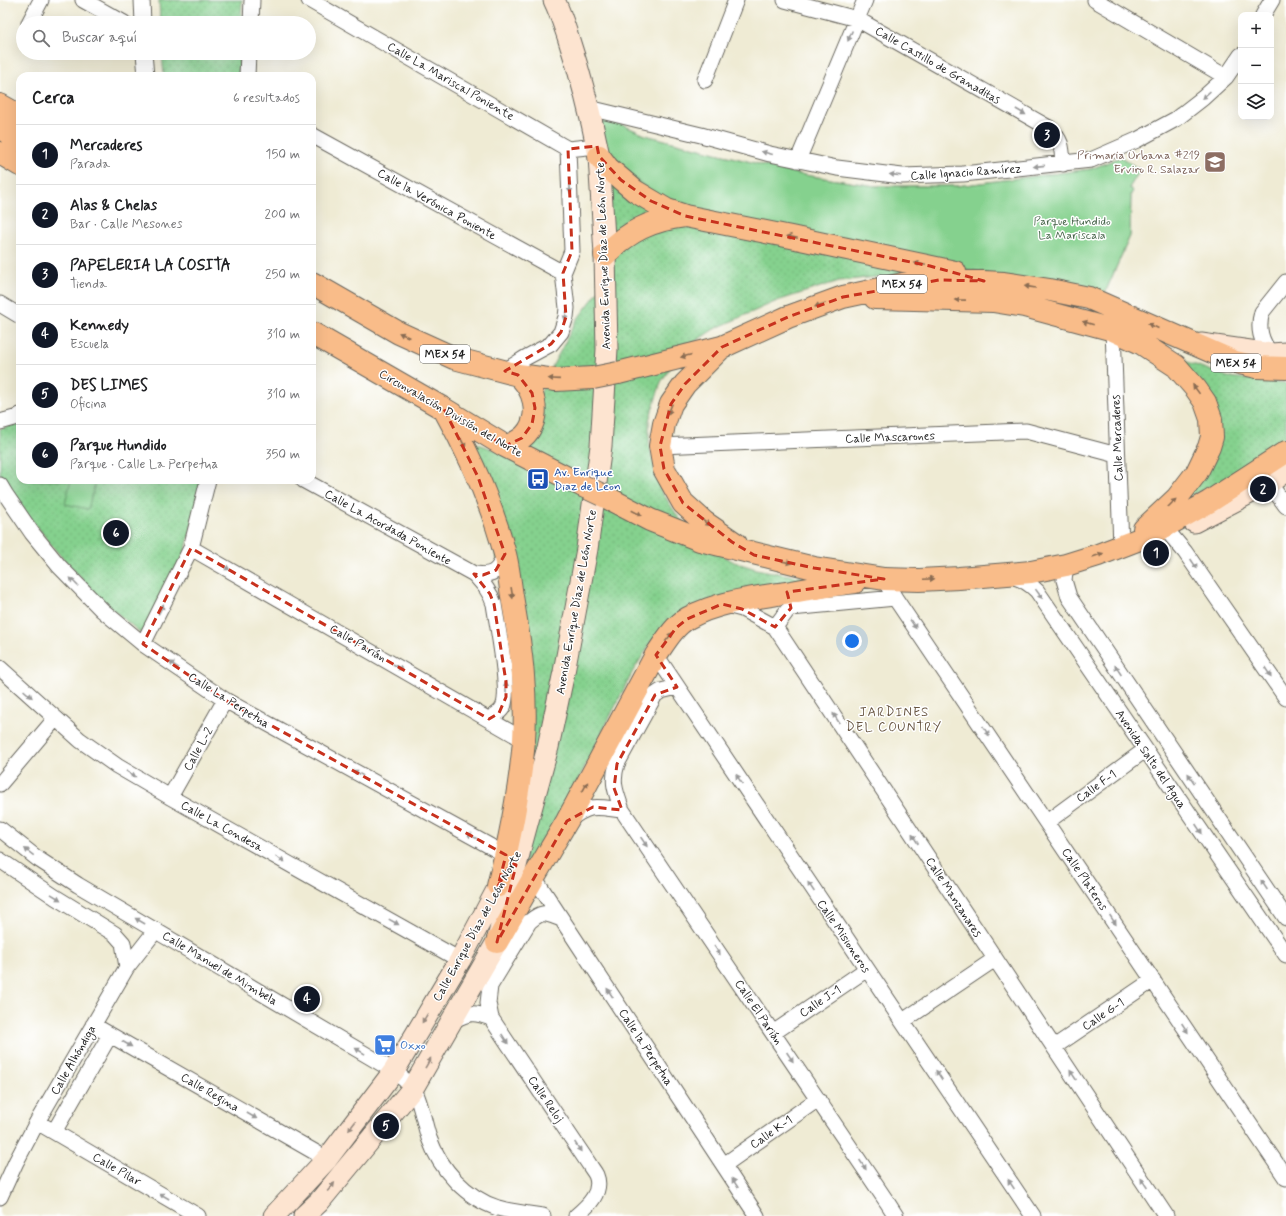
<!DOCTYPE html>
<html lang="es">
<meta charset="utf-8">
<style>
:root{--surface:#fff;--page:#f2f2f2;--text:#202124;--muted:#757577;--line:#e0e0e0;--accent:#111827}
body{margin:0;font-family:Mynerve,sans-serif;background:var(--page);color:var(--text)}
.controls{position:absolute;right:12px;top:12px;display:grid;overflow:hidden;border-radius:8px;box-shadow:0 4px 16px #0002}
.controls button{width:36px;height:36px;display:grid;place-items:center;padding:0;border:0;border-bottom:1px solid var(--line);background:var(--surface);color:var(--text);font:20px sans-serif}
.you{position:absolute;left:852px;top:641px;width:14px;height:14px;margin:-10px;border:3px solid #fff;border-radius:50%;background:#1a73e8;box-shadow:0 0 0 6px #1a73e833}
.badge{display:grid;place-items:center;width:26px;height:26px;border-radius:50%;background:var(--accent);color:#fff;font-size:13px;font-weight:700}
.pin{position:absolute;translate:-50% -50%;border:2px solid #fff;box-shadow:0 1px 4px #0006}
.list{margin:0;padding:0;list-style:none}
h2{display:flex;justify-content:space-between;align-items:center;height:52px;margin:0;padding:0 16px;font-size:17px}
h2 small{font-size:13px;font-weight:400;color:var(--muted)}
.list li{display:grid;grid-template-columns:26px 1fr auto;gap:12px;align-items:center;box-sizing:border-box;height:60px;padding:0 16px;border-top:1px solid var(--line)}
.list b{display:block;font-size:15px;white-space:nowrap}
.list p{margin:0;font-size:13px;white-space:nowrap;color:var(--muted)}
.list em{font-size:13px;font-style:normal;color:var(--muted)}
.icon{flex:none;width:22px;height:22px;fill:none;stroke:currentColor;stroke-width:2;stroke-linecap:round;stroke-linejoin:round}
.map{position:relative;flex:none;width:1286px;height:1216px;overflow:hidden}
.search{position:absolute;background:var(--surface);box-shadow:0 4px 16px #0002;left:16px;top:16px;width:300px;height:44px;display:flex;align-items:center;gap:10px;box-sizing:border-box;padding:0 14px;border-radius:22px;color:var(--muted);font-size:15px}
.panel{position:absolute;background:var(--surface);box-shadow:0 4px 16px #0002;left:16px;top:72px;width:300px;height:412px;border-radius:12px}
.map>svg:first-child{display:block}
.park{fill:url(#park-dots);stroke:#507655}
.garden{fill:#85d18e;stroke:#507655}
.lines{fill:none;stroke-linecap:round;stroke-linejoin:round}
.street-casing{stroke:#66645c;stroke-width:17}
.secondary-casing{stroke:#66645c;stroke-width:23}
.primary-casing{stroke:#66645c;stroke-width:24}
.highway-casing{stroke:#66645c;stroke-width:24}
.street{stroke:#fff;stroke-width:15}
.secondary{stroke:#fde4d0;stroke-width:21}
.primary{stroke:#f9bc89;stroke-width:22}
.highway{stroke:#f9bc89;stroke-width:22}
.primary-bridge-casing{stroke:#66645c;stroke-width:24;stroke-linecap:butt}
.primary-bridge{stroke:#f9bc89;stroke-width:22}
.oneway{fill:#999}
.oneway2{fill:#8a6c52}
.oneway3{fill:#988a7f}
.marked{fill:none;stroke:#c8321e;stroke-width:3;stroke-dasharray:8 5;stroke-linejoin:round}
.labels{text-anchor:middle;stroke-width:3;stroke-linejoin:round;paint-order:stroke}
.shield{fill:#fff;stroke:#606060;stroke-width:1}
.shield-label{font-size:11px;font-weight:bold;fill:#1c1c1c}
.street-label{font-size:12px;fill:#1c1c1c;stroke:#fff}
.education-label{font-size:12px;fill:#785e54;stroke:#fff;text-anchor:end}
.park-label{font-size:12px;fill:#46644a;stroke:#fff}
.transit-label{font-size:12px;fill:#164399;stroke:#fff;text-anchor:start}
.shop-label{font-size:12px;fill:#366cbe;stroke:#fff;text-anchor:start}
.neighbourhood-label{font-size:13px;letter-spacing:1px;fill:#65523e;stroke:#fff}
</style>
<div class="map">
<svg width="1286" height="1216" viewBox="0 0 1286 1216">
<defs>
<pattern id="park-dots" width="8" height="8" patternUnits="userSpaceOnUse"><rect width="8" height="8" fill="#85d18e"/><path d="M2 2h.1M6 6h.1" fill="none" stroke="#72b37a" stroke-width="1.8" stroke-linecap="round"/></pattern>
</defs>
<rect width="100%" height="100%" fill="#fff"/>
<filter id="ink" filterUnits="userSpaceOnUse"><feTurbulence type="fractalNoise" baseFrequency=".025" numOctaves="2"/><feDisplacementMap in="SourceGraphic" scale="8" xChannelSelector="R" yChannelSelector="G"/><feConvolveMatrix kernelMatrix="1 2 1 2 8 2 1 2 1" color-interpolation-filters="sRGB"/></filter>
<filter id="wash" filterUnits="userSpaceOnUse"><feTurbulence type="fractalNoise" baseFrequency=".012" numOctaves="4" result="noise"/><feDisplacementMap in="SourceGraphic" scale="16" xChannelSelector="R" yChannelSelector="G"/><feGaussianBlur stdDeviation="0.9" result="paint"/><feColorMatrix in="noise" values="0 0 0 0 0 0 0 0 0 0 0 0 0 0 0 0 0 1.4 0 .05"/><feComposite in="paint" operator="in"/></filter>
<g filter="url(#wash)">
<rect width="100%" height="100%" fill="#efebd4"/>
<path class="park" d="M 159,0 L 242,0 L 241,23 L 160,23 Z
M 162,53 L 240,53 L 239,76 L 164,76 Z
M 594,112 L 645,135 L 798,174 L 875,186 L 957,186 L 1091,169 L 1121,157 L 1140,170 L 1129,188 L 1133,191 L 1131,194 L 1130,236 L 1104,295 L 904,274 L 839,281 L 777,301 L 714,329 L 681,351 L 661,382 L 649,420 L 649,445 L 662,492 L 679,518 L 704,544 L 734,562 L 756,569 L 793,576 L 823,580 L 669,622 L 652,641 L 633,671 L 537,862 L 529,866 L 525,865 L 527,674 L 466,440 L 499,451 L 513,448 L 540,394 L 553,365 L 576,321 L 611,275 Z
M 1171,356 L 1228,377 L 1286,383 L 1286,436 L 1220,482 L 1183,499 L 1219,436 Z
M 20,422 L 20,480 L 204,480 L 185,552 L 142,634 L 100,599 L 57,552 L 27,514 L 4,480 L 0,473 L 0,429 Z"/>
<path class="garden" d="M 594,112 L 645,135 L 798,174 L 875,186 L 957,186 L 1091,169 L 1121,157 L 1140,170 L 1129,188 L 1133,191 L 1131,194 L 1130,236 L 1104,295 L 995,275 L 687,211 L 661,199 L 609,159 Z
M 71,480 L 96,480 L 88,509 L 65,504 Z"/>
</g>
<g filter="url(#ink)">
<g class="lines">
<g class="street-casing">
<path id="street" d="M 83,0 L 124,23
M 142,0 L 143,23
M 309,0 L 568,149 L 597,146
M 785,0 L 857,19 L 1049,128 C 1062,140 1062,147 1063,164
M 1095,0 L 1226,77
M 1263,15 L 1272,0
M 29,23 L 41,0
M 251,23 L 252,0
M 144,53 L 146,76
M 247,76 L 248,53
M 705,80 L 736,0
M 589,108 L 701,135 L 770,154 L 837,168 L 902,176 L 963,174 L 1091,160 L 1137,140 L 1176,119 L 1203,98 L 1226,77 L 1241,55
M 312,135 L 563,273
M 798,160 L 865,0
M 0,304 L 20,316
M 1113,330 L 1121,546
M 1271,354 C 1261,341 1257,329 1262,312 L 1286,282
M 505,371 L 525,358 L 551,344 L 561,332 L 566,317 L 567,308 L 563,273 L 572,251 L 568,149
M 0,422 L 18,417 L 20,415
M 660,446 L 1026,431 L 1117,455
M 303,480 L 474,574 C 483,584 490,591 494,604 C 497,625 511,690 503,707 C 500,713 494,716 489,719
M 1269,483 L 1286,506
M 0,485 L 6,495 L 32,533 L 59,566 L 102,610 L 143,644 L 225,700 L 506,855
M 1170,534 L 1185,552 L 1286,698
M 191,548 L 524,740
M 1066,565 L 1064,580 L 1069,597 L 1286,918
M 474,574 C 493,576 498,572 505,554
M 1012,576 C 1022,579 1029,583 1037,591 L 1286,955
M 884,579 L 895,598 L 1286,1178
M 726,605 L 742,609 L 775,627 L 1166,1216
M 775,627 L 787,611 L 791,608 L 895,598
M 143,644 L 191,548 L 208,480
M 656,655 L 1033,1216
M 0,668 L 80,740 L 117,766 L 170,797 L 460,960
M 677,687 L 661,691 L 655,695 L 617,764 C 611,783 616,792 622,810 L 887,1202 L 896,1216
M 0,784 L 55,719
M 170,797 L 225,700
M 569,820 C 591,803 596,807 622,810
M 1047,822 L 1145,750
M 0,829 L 38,859 L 78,885 L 394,1071 C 400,1076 407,1081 412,1087 C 419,1094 425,1127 429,1138 C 440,1169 466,1198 498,1208 C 512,1212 528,1214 543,1216
M 0,860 L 55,897 L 115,934 L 123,943 L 127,967
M 534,877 L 757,1216
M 491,1018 L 488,1003 L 490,986 L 529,922 C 543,910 545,913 561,919
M 452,1021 C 469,1013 472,1011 491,1018 L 589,1164 C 591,1168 594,1171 596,1175 C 603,1192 588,1206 576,1216
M 903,1021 L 995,959
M 93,1025 L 327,1159
M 773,1033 L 867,969
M 1054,1047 L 1153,980
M 37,1122 L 198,1216
M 54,1132 L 110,1035
M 724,1165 L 818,1099
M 0,1197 L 16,1162 L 37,1122 L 127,967 L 156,930"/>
</g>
<g class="secondary-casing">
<path id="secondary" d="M 1201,344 L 1271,354 L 1286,353
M 1194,522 L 1269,483 L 1286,471
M 274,1216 L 327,1159 L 394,1071 L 460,960 L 507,871
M 304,1216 L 319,1202 L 413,1088 L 497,942 L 521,846 L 548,747 L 564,672 L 587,549 L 601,446 L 607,349 L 605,255 L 599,156 C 591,116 581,76 568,37 C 564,25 560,12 554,0"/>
</g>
<g class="primary-casing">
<path id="primary" d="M 0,105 L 20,116
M 0,128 L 20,140
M 0,153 L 20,165
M 599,156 L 608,168 L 635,191 L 667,210 L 685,216 L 791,237 L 955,272
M 605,255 C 629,231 651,220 685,216
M 312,283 L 399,333 L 454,358 L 518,375 L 556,380 L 593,378
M 875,298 L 993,301 L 1024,306 L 1113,330 L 1141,343 L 1176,366 L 1196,389 L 1205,402 L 1211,419 L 1212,437 L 1209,447 L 1197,472 L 1177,498 L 1144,529
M 312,333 L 444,409 L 505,446 L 583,486
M 721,348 L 685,384 L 671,404 L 664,424 L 660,446 L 664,469 L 683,503 L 704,522 L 736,544
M 618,373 L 722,347 L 788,317 L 843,297 L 903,284 L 939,280 L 1004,283 L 1050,290 L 1089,298 L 1235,362 L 1257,367 L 1286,368
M 444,409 C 469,454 492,504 505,554 C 509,569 510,586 513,602 C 521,648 527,693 524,740 C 520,789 510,839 498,886
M 505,446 C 541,437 543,397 518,375
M 602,495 L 650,520 L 700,540 L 814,568 L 884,579 L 919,580 L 959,578 L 1031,572 L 1066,565 L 1098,555 L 1150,535 L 1209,502 L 1286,452
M 534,877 L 567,821 L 656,655 C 665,642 674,626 688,618 C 717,602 753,598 785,593 C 809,589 832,585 855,582"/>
</g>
<g class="highway-casing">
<path id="highway" d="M 497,942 L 534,877"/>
</g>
<use href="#street" class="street"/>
<use href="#secondary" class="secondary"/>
<use href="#primary" class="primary"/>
<use href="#highway" class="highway"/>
<g class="primary-bridge-casing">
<path id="primary-bridge" d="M 593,378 L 618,373
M 583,486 L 602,495"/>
</g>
<use href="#primary-bridge" class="primary-bridge"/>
</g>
<defs><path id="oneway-solid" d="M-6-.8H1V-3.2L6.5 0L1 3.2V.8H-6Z"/></defs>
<g class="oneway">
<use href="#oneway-solid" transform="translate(850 36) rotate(113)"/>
<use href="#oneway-solid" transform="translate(1206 95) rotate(138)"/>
<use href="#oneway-solid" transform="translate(1021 112) rotate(30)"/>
<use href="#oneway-solid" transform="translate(767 153) rotate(-165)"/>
<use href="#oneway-solid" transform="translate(1039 166) rotate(174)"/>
<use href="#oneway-solid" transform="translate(895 175) rotate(-173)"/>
<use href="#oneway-solid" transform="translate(570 188) rotate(88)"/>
<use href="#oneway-solid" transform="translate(566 315) rotate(101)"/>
<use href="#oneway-solid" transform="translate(1194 564) rotate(56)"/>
<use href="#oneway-solid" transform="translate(225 567) rotate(30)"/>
<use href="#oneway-solid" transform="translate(74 582) rotate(-134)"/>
<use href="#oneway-solid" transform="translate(1039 594) rotate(54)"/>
<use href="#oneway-solid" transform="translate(161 609) rotate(-63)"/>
<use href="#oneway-solid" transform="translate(913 624) rotate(56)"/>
<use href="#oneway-solid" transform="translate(174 665) rotate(-145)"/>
<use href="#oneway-solid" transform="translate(398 667) rotate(30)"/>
<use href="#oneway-solid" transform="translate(1118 670) rotate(-124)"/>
<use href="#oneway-solid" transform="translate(1268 672) rotate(56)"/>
<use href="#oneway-solid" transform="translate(506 687) rotate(-90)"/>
<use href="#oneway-solid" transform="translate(28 694) rotate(42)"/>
<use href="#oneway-solid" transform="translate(836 718) rotate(-123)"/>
<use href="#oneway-solid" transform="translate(986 731) rotate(56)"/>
<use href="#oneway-solid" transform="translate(358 773) rotate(-151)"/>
<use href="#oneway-solid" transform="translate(131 774) rotate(31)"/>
<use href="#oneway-solid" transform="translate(1191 778) rotate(-124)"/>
<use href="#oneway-solid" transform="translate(739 779) rotate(-124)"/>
<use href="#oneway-solid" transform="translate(1199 829) rotate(56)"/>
<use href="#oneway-solid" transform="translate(472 836) rotate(-151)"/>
<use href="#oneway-solid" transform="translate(915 839) rotate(-123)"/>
<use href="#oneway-solid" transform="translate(644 842) rotate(56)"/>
<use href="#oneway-solid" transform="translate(29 852) rotate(-142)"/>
<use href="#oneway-solid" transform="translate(280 859) rotate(29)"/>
<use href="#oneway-solid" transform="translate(1264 885) rotate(-124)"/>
<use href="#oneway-solid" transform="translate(811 887) rotate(-124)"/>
<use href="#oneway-solid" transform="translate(56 897) rotate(32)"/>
<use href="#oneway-solid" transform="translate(1113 920) rotate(56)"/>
<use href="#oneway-solid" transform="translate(140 921) rotate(-150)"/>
<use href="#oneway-solid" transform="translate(394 922) rotate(29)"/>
<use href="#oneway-solid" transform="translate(717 950) rotate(56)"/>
<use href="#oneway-solid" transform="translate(610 993) rotate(-123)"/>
<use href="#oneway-solid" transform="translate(1185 1028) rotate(56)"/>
<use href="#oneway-solid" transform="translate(505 1039) rotate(56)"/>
<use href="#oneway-solid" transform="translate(127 1044) rotate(30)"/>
<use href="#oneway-solid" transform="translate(360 1051) rotate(-149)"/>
<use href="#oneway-solid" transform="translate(790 1057) rotate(56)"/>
<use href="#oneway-solid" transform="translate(939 1075) rotate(-124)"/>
<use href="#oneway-solid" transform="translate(1073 1075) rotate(-124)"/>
<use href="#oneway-solid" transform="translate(252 1116) rotate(30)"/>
<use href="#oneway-solid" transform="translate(578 1147) rotate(56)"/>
<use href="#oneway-solid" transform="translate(863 1165) rotate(56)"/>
<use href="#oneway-solid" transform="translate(735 1183) rotate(-123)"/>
<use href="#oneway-solid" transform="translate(1144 1183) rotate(-124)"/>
<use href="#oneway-solid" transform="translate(1011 1184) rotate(-124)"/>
<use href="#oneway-solid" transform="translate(164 1196) rotate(-150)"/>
</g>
<g class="oneway2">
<use href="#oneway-solid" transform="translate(792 237) rotate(-168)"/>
<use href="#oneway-solid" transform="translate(920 264) rotate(-168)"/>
<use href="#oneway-solid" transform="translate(1030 287) rotate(-171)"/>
<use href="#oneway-solid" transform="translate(960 300) rotate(-179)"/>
<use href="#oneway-solid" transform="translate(820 305) rotate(160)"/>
<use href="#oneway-solid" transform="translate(1088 323) rotate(-164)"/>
<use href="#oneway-solid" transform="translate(1153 326) rotate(-156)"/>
<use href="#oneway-solid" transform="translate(404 335) rotate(-155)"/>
<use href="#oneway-solid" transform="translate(686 356) rotate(166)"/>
<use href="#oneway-solid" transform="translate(554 379) rotate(-176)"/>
<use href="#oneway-solid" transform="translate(1196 389) rotate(-126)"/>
<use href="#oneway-solid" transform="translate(670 409) rotate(112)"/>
<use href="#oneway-solid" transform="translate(463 443) rotate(64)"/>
<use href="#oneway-solid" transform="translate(1172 503) rotate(-45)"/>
<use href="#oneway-solid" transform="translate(637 513) rotate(27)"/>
<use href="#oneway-solid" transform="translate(705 522) rotate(38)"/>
<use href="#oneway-solid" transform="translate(1098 555) rotate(-19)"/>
<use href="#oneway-solid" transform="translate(786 562) rotate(13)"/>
<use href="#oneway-solid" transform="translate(929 579) rotate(-2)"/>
<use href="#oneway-solid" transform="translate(512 593) rotate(81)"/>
<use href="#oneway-solid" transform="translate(669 637) rotate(-51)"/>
<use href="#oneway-solid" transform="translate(585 787) rotate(-61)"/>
</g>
<g class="oneway3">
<use href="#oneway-solid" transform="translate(425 1018) rotate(121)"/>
<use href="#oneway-solid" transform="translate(428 1063) rotate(-60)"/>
<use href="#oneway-solid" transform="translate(352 1126) rotate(127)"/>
<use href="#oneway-solid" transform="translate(331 1187) rotate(-50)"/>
</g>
</g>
<path class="marked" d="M 597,146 L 599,156 L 621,180 L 651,201 L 685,216 L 930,266 L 984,281 L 939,280 L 843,297 L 788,317 L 722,347 L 685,384 L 671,404 L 660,446 L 664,469 L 683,503 L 732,542 L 754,555 L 814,568 L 884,579 L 787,592 L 791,608 L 775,627 L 742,609 L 722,604 L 687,619 L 676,628 L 656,655 L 677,687 L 655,695 L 617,764 L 614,788 L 622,810 L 593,807 L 567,821 L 497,942 L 516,865 L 511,863 L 498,886 L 506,855 L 225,700 L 143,644 L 191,548 L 489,719 L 499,713 L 506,697 L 506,682 L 494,604 L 490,594 L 474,574 L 483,575 L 496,570 L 505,554 L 478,477 L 444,409 L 505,446 L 522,438 L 532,424 L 535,408 L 532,393 L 518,375 L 505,371 L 551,344 L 561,332 L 566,317 L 563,273 L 572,251 L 568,149 Z"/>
<defs>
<g id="school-square" transform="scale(1.15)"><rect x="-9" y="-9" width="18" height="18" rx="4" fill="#8d6e63" stroke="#fff"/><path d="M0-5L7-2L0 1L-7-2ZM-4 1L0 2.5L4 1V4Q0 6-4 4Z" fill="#fff"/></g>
<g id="bus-square" transform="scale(1.15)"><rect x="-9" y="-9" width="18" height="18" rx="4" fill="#1a4fb4" stroke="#fff"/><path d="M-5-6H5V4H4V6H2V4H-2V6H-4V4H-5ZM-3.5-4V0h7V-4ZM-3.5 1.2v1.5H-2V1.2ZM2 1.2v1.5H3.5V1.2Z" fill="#fff"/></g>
<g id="supermarket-square" transform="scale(1.15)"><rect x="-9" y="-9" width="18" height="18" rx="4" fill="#3f7fe0" stroke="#fff"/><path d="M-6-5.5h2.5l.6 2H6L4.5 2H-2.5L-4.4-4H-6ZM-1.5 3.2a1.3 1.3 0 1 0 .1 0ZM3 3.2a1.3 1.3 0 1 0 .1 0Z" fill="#fff"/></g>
</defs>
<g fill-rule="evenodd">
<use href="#school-square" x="1215" y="162"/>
<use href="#bus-square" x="538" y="479"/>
<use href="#supermarket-square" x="385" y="1045"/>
</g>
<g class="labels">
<g class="shield">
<rect x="877" y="275" width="50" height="18" rx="3"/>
<rect x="420" y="345" width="50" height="18" rx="3"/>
<rect x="1211" y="354" width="50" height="18" rx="3"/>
</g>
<g class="shield-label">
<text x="902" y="288">MEX 54</text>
<text x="445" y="358">MEX 54</text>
<text x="1236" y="367">MEX 54</text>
</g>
<g class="street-label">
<text transform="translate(938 65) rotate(30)" y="4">Calle Castillo de Granaditas</text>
<text transform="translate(451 81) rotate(30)" y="4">Calle La Mariscal Poniente</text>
<text transform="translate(966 172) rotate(-4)" y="4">Calle Ignacio Ramírez</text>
<text transform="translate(437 204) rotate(29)" y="4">Calle la Verónica Poniente</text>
<text transform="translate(603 256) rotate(-92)" y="4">Avenida Enrique Díaz de León Norte</text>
<text transform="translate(451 413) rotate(30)" y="4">Circunvalación División del Norte</text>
<text transform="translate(890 437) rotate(-2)" y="4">Calle Mascarones</text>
<text transform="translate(1117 438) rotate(-92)" y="4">Calle Mercaderes</text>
<text transform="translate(388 527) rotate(29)" y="4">Calle La Acordada Poniente</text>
<text transform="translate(576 602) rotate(-80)" y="4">Avenida Enrique Díaz de León Norte</text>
<text transform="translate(358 643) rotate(30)" y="4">Calle Parián</text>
<text transform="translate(229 700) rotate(32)" y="4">Calle La Perpetua</text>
<text transform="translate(198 749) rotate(-61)" y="4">Calle L-2</text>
<text transform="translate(1151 759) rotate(56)" y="4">Avenida Salto del Agua</text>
<text transform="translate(1096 786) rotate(-36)" y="4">Calle F-1</text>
<text transform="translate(222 826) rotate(29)" y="4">Calle La Condesa</text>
<text transform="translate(1085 879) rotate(56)" y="4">Calle Plateros</text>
<text transform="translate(954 897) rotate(57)" y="4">Calle Manzanares</text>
<text transform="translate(477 926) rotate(-61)" y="4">Calle Enrique Díaz de León Norte</text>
<text transform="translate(844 936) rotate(56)" y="4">Calle Misioneros</text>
<text transform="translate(220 968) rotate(31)" y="4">Calle Manuel de Mimbela</text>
<text transform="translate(820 1001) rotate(-34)" y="4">Calle J-1</text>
<text transform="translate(759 1012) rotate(56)" y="4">Calle El Parián</text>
<text transform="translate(1103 1014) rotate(-34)" y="4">Calle G-1</text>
<text transform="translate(646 1047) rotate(57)" y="4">Calle la Perpetua</text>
<text transform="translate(73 1060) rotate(-60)" y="4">Calle Alhóndiga</text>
<text transform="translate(210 1092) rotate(30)" y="4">Calle Regina</text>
<text transform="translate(546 1099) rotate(56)" y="4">Calle Reloj</text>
<text transform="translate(771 1132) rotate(-35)" y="4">Calle K-1</text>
<text transform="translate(117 1169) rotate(30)" y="4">Calle Pilar</text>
</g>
<g class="education-label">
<text x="1200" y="159">Primaria Urbana #219<tspan x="1200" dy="14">Erviro R. Salazar</tspan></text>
</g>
<g class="park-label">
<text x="1072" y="225">Parque Hundido<tspan x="1072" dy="14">La Mariscala</tspan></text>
</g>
<g class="transit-label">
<text x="554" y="476">Av. Enrique<tspan x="554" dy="14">Diaz de Leon</tspan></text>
</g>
<g class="shop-label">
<text x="400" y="1049">Oxxo</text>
</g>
<g class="neighbourhood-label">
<text x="894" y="716">JARDINES<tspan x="894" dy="15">DEL COUNTRY</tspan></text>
</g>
</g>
</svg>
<div class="controls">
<button>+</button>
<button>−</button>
<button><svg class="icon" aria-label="layers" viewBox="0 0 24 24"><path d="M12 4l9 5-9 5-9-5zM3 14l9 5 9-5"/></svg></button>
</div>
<div class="you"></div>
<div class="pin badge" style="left:1156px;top:553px">1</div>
<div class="pin badge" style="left:1263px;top:489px">2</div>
<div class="pin badge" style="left:1047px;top:135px">3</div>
<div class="pin badge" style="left:307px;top:999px">4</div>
<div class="pin badge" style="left:386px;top:1126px">5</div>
<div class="pin badge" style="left:116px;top:533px">6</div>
<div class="search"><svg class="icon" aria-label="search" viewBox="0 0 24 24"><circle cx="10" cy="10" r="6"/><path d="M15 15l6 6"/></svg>Buscar aquí</div>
<section class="panel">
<h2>Cerca<small>6 resultados</small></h2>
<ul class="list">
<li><span class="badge">1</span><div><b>Mercaderes</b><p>Parada</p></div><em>150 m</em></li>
<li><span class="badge">2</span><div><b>Alas &amp; Chelas</b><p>Bar · Calle Mesones</p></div><em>200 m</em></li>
<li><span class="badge">3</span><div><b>PAPELERIA LA COSITA</b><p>Tienda</p></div><em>250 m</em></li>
<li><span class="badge">4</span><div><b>Kennedy</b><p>Escuela</p></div><em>310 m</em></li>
<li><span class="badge">5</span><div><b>DES LIMES</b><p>Oficina</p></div><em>310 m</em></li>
<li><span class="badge">6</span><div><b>Parque Hundido</b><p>Parque · Calle La Perpetua</p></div><em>350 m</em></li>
</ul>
</section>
</div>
